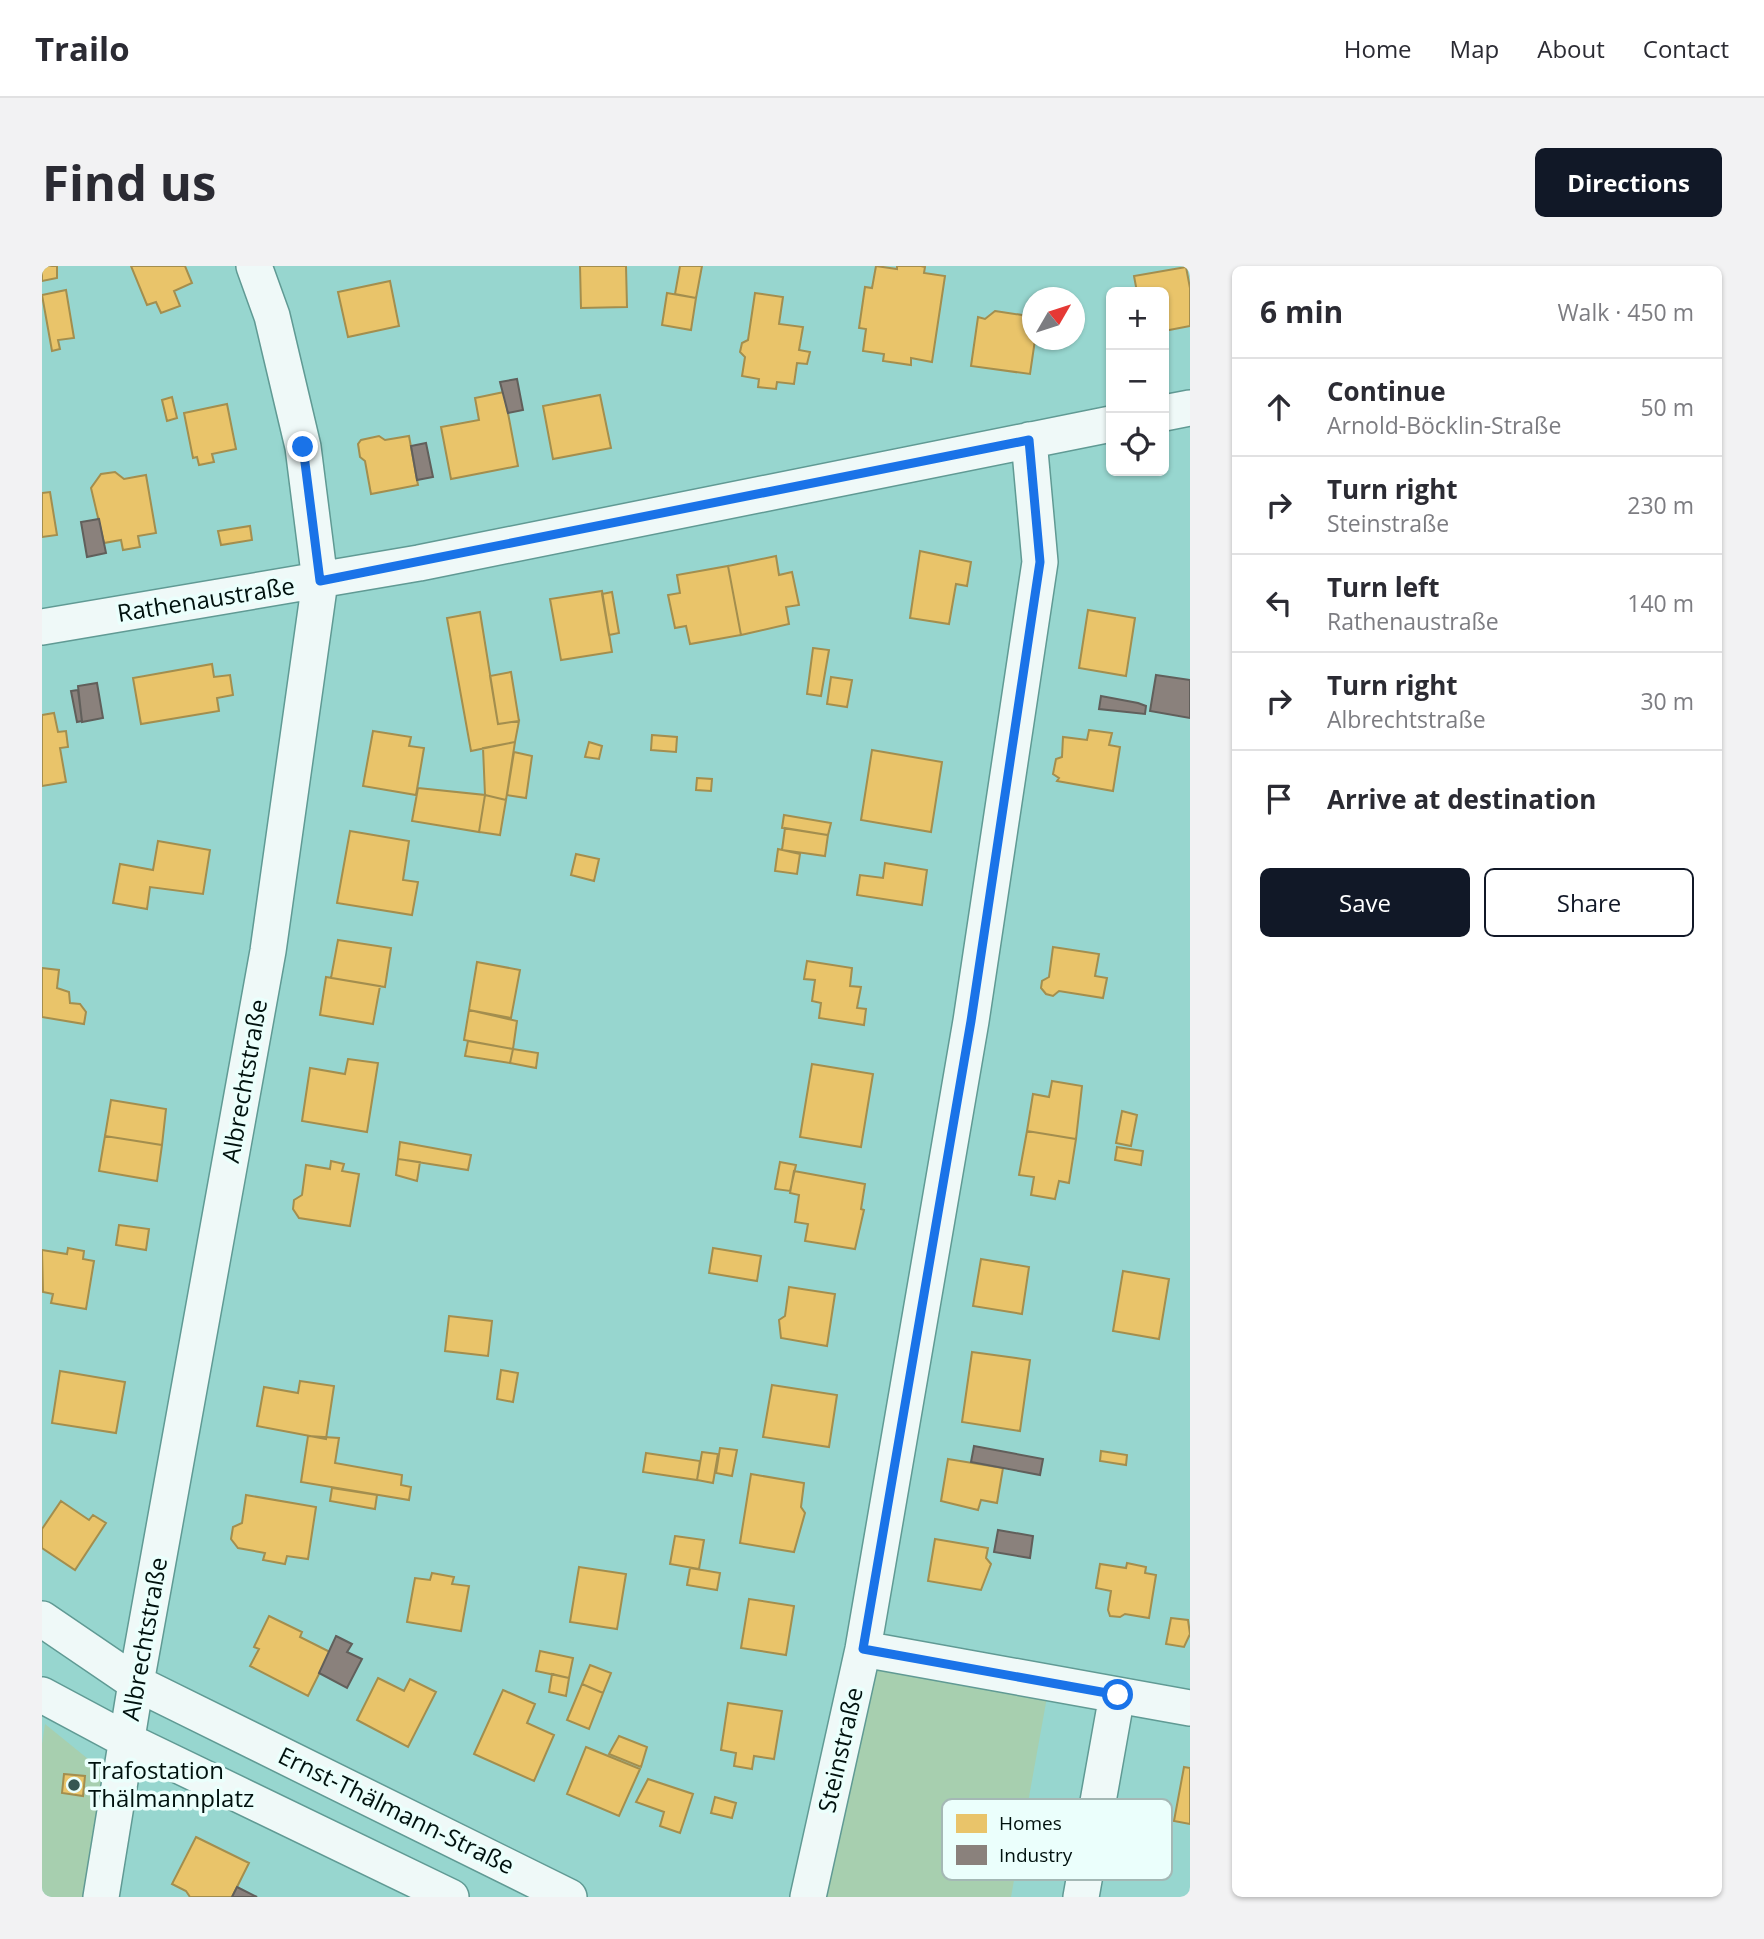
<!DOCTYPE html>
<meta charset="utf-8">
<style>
:root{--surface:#fff;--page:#f2f2f3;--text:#2b2b33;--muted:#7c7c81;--line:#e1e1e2;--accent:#111827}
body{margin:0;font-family:"Open Sans",sans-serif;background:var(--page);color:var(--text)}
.controls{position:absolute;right:21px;top:21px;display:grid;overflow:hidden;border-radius:10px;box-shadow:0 2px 5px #0004}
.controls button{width:63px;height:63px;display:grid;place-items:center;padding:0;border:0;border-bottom:2px solid var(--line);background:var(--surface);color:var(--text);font:35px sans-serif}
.compass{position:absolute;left:980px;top:21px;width:63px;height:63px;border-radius:50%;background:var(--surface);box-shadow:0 2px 5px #0004;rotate:51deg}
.stop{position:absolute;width:21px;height:21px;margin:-16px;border:5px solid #1a73e8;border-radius:50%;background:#fff}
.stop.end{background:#1a73e8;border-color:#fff;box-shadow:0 2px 7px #0008}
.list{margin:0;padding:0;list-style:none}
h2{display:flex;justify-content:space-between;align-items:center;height:91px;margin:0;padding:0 28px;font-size:30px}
h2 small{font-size:23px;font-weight:400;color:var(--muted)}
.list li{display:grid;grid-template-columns:46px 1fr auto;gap:21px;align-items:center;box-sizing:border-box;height:98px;padding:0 28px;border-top:2px solid var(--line)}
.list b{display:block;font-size:26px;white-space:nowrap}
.list p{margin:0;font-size:23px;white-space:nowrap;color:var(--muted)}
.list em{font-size:23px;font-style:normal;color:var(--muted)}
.actions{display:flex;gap:14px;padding:21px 28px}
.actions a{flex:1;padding:16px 0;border:2px solid var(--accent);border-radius:10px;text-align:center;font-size:24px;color:var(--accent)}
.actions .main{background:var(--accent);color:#fff}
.icon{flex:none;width:38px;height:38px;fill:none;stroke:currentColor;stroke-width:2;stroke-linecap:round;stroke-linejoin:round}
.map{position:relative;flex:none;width:1148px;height:1631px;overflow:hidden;border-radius:10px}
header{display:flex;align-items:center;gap:42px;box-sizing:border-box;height:98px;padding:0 35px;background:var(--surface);border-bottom:2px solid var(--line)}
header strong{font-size:33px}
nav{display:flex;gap:38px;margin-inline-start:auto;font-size:24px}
.intro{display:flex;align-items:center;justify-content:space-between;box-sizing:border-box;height:168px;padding:0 42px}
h1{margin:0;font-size:49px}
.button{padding:18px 32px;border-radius:10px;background:var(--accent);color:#fff;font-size:24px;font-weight:700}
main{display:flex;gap:42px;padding:0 42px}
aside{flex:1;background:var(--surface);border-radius:10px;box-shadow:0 2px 5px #0004}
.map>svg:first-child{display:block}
.green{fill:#a7cfaf}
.homes{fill:#e9c46a;stroke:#a38e4e;stroke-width:2}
.industry{fill:#8a817c;stroke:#615f5b;stroke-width:2}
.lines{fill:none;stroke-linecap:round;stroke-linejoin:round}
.minor-casing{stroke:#609a94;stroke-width:38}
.minor{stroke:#eff9f8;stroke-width:35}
.route{stroke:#1a73e8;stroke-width:9}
.poi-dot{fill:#355652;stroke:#ebfffc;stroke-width:2.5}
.labels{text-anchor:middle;stroke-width:7;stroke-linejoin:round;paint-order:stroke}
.street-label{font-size:24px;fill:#00110e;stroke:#ebfffc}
.poi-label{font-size:24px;fill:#00110e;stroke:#ebfffc;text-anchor:start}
.key{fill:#ebfffc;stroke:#a4b8b5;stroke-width:2}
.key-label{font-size:19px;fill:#00110e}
</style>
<header>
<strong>Trailo</strong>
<nav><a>Home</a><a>Map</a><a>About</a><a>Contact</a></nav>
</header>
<div class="intro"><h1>Find us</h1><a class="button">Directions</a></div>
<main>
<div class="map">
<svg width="1148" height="1631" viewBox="0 0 1148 1631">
<rect width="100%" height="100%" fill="#97d6cf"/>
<path class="green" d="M 830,1398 L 1005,1431 L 969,1631 L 781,1631 Z
M 3,1458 L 72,1514 L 53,1631 L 0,1631 L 0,1478 Z"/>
<path class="homes" d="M 0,0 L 15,0 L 15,12 L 0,15 Z
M 89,0 L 143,0 L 150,17 L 132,25 L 138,40 L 119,47 L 114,36 L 105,39 Z
M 538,0 L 584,0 L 585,41 L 539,42 Z
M 638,0 L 660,0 L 654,32 L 633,28 Z
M 834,0 L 855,3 L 855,0 L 879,0 L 883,1 L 882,7 L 903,10 L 890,96 L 869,92 L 869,99 L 841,95 L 842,88 L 821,85 L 824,63 L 817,62 L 823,21 L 830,22 Z
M 1144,1 L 1148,22 L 1148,60 L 1122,65 L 1122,26 L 1095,26 L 1092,10 Z
M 348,15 L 357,60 L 306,71 L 296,26 Z
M 24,24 L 32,72 L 16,74 L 18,83 L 10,85 L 0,29 Z
M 625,27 L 654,32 L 649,64 L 620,59 Z
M 713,27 L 741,31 L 737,58 L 761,61 L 757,84 L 768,86 L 765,98 L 755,97 L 752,118 L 735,116 L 734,123 L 716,121 L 717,113 L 700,110 L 703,91 L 698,86 L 700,77 L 706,74 Z
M 953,45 L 980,49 L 990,59 L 993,74 L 988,108 L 929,100 L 936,51 L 943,53 Z
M 462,126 L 476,200 L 409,213 L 399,161 L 437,154 L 433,132 Z
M 558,129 L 569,182 L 511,193 L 501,140 Z
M 130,131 L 135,152 L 125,155 L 120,134 Z
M 185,138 L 194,183 L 170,188 L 172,196 L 157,199 L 155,191 L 151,192 L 142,147 Z
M 337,170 L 343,174 L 367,170 L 376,219 L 329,228 L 323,195 L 318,191 L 316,178 L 319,174 Z
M 73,206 L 82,213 L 104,209 L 114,267 L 96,270 L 98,281 L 81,284 L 79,274 L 62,277 L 49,222 L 59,208 Z
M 8,226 L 15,269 L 0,271 L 0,227 Z
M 208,260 L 210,274 L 179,279 L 176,265 Z
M 878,285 L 929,296 L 925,320 L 914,318 L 907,358 L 868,352 Z
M 734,290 L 737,309 L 750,306 L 757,339 L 744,341 L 747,358 L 699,369 L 686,300 Z
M 686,300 L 699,369 L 648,378 L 644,360 L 633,362 L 626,329 L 638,327 L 635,309 Z
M 560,325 L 570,386 L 519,394 L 508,333 Z
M 570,326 L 577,367 L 567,369 L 560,328 Z
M 1046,344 L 1093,352 L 1084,410 L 1037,402 Z
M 438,346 L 456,458 L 477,455 L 473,476 L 429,485 L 405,352 Z
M 771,382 L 787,384 L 779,430 L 765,428 Z
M 170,398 L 172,411 L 188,409 L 191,429 L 175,432 L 177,445 L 99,458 L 91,412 Z
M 469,406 L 477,455 L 456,458 L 448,410 Z
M 789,411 L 810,414 L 805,441 L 785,438 Z
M 12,447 L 16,466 L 24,465 L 26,481 L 18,482 L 24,516 L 0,520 L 0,449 Z
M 1047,464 L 1070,467 L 1067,479 L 1078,481 L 1071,525 L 1015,515 L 1017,512 L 1011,508 L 1014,493 L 1020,491 L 1021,471 L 1045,474 Z
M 331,465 L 369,471 L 367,480 L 382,482 L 374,529 L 321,520 Z
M 610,469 L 635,471 L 634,486 L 609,484 Z
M 473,476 L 464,534 L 443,529 L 441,482 Z
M 547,476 L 560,480 L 557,493 L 543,491 Z
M 830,484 L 900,496 L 889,566 L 819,554 Z
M 472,486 L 490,490 L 484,532 L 465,529 Z
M 655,512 L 670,513 L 669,525 L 654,524 Z
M 376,522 L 443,529 L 437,566 L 370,555 Z
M 443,529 L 464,534 L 458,569 L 437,566 Z
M 742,549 L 789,557 L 786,569 L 740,562 Z
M 743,562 L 786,569 L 783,590 L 740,584 Z
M 308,565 L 367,575 L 361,614 L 376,616 L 370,649 L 295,637 Z
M 116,575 L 168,584 L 161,628 L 108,621 L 105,643 L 71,637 L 78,598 L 111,604 Z
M 736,583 L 758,588 L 755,608 L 733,605 Z
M 534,588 L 557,593 L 552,615 L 529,609 Z
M 843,597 L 885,604 L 880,639 L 815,629 L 818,609 L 841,612 Z
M 296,674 L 349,682 L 343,721 L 289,712 Z
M 1011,681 L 1057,688 L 1053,710 L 1065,712 L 1061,732 L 1017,725 L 1011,730 L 1004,728 L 999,722 L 1000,715 L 1007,711 Z
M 765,695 L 810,702 L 808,720 L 819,721 L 815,742 L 824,743 L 822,759 L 777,752 L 779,737 L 770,735 L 773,714 L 762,713 Z
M 435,696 L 478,704 L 469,752 L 427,744 Z
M 0,702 L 17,704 L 15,722 L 27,726 L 28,737 L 38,738 L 44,746 L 42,758 L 0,751 Z
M 284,711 L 338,720 L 331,758 L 278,749 Z
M 427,744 L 475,755 L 471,783 L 422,774 Z
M 426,775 L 471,783 L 468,797 L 423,790 Z
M 471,783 L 496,787 L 494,802 L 468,797 Z
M 306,793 L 336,797 L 325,866 L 260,855 L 268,802 L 303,808 Z
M 770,798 L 831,808 L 819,881 L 758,871 Z
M 1010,815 L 1040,820 L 1034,873 L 985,865 L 991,828 L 1007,831 Z
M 69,834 L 124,843 L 120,879 L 63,870 Z
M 1080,845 L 1095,849 L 1089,880 L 1074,877 Z
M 985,865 L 1034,873 L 1027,917 L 1017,915 L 1013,933 L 989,929 L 992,911 L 977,909 Z
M 63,870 L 120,879 L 115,915 L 57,905 Z
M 358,876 L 429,889 L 426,904 L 356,893 Z
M 1075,881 L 1101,885 L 1099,899 L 1073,894 Z
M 356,893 L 378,896 L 375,915 L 354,909 Z
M 289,895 L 302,898 L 300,905 L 317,908 L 308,960 L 257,952 L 251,943 L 252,934 L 260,929 L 264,899 L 288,903 Z
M 738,896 L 754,899 L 748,925 L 733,923 Z
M 752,905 L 823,918 L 819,943 L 822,944 L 813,983 L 763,975 L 766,958 L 753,956 L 757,929 L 748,927 Z
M 77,959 L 107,963 L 104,984 L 74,979 Z
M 26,982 L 42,985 L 41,993 L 52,995 L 44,1043 L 9,1037 L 11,1028 L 1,1026 L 0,984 L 25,988 Z
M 671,982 L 719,990 L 715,1015 L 667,1007 Z
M 939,993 L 987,1001 L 980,1048 L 931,1040 Z
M 1081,1005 L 1127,1013 L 1117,1073 L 1071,1065 Z
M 747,1021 L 793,1028 L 785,1080 L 739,1072 L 737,1054 L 743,1050 Z
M 407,1050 L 450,1055 L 446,1090 L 403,1085 Z
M 930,1086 L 988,1094 L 978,1165 L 920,1156 Z
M 459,1104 L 476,1107 L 471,1136 L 455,1133 Z
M 18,1105 L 83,1116 L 74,1167 L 10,1157 Z
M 258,1115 L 292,1120 L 284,1173 L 215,1160 L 222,1121 L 256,1127 Z
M 730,1119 L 795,1129 L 787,1181 L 721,1171 Z
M 266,1170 L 297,1172 L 293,1197 L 360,1209 L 359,1219 L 369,1221 L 367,1234 L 259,1216 Z
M 678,1182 L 695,1184 L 690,1210 L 674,1207 Z
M 1059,1185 L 1085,1189 L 1084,1199 L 1058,1195 Z
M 660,1186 L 676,1188 L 671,1217 L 655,1214 Z
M 604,1187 L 658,1195 L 655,1214 L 601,1206 Z
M 906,1193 L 961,1202 L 955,1237 L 939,1234 L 936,1244 L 899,1235 Z
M 709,1208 L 762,1217 L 759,1241 L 763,1247 L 752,1286 L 698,1277 Z
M 290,1222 L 335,1229 L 333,1243 L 288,1235 Z
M 204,1229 L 274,1241 L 266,1293 L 245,1290 L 243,1298 L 221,1294 L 223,1287 L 196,1282 L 189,1273 L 191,1261 L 200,1257 Z
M 19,1235 L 47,1254 L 51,1249 L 64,1257 L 33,1304 L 0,1282 L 0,1263 Z
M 633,1270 L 662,1274 L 657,1303 L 628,1298 Z
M 893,1273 L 946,1282 L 944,1292 L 949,1298 L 939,1324 L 886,1315 Z
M 1085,1297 L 1104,1301 L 1103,1307 L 1114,1309 L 1107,1352 L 1083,1348 L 1078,1351 L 1068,1350 L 1066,1344 L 1069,1325 L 1054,1322 L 1058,1298 L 1084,1302 Z
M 537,1301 L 584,1308 L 575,1363 L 528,1356 Z
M 648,1302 L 678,1307 L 675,1324 L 645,1319 Z
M 390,1307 L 412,1311 L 410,1318 L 427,1320 L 419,1365 L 365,1356 L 373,1312 L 388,1314 Z
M 707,1333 L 752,1340 L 744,1389 L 699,1382 Z
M 227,1350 L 260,1366 L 258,1371 L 288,1386 L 266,1430 L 208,1400 L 217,1383 L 212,1381 Z
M 1129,1352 L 1146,1354 L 1148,1368 L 1142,1381 L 1124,1378 Z
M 498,1385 L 531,1392 L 527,1412 L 494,1405 Z
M 548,1399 L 569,1407 L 561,1427 L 540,1418 Z
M 510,1408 L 527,1412 L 524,1430 L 507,1426 Z
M 336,1412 L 362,1425 L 368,1413 L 394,1426 L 366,1481 L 315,1454 Z
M 540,1418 L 561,1427 L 547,1463 L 525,1454 Z
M 461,1424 L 493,1438 L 485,1457 L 512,1469 L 492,1515 L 432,1488 Z
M 686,1437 L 740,1445 L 732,1493 L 712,1490 L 710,1503 L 692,1500 L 694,1487 L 679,1484 Z
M 577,1470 L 605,1481 L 599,1501 L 567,1488 Z
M 544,1481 L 598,1503 L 577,1550 L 525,1528 Z
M 1142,1501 L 1148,1502 L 1148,1558 L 1132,1555 Z
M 22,1508 L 43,1510 L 41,1530 L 20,1527 Z
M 606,1513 L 651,1528 L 638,1567 L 618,1560 L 622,1546 L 594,1536 Z
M 673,1531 L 694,1537 L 690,1552 L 669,1547 Z
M 154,1571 L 207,1597 L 190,1631 L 148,1631 L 144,1625 L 130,1618 Z"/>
<path class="industry" d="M 475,113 L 481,144 L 466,147 L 458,116 Z
M 384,177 L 391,211 L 375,214 L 369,180 Z
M 57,253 L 64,287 L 45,291 L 39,256 Z
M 1114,409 L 1148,414 L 1148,452 L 1108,445 Z
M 55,417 L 61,452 L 40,456 L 36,420 Z
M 36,424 L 40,455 L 35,456 L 29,425 Z
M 1059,430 L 1096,437 L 1104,440 L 1103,448 L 1057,443 Z
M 932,1180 L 1001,1193 L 998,1209 L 929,1196 Z
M 956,1264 L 991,1270 L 988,1292 L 952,1286 Z
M 294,1370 L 310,1378 L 305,1386 L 320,1393 L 305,1422 L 277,1407 Z
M 195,1621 L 215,1631 L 190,1631 Z"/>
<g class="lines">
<g class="minor-casing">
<path id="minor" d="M 1122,147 L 1148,142
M 0,361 L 377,297 L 1069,158
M 0,1353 L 94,1417 L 527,1631
M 821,1383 L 1148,1442
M 0,1429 L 86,1475 L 409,1631
M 59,1631 L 94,1417 L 226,685 L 278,315 L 261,181 L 230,50 L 212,0
M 766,1631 L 821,1383 L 929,755 L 998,296 L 987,174
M 1039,1631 L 1075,1429"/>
</g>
<use href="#minor" class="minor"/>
</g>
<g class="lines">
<path class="route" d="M 261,181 L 278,315 L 987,174 L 998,296 L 929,755 L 821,1383 L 1076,1429"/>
</g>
<circle class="poi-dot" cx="32" cy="1519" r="7"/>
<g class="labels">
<g class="street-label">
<text transform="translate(164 334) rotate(-9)" y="8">Rathenaustraße</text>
<text transform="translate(203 815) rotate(-80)" y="8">Albrechtstraße</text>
<text transform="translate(103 1373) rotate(-80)" y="8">Albrechtstraße</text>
<text transform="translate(799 1484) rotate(-77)" y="8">Steinstraße</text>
<text transform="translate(354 1545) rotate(26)" y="8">Ernst-Thälmann-Straße</text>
</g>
<g class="poi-label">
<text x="46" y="1513">Trafostation<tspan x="46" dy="28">Thälmannplatz</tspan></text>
</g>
</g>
<rect x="900" y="1533" width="230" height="81" rx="10" class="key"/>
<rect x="914" y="1548" width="31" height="19" fill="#e9c46a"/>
<rect x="914" y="1579" width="31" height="20" fill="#8a817c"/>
<g class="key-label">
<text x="957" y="1564">Homes</text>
<text x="957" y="1596">Industry</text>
</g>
</svg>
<div class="controls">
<button>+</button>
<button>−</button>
<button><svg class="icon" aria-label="locate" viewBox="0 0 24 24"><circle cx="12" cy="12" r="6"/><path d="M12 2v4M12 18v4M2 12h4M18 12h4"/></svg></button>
</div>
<svg class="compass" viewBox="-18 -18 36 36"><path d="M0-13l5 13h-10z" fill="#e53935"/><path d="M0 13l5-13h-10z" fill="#7c7c81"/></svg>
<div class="stop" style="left:1076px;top:1429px"></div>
<div class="stop end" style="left:261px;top:181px"></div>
</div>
<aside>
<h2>6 min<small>Walk · 450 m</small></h2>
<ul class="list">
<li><svg class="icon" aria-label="ahead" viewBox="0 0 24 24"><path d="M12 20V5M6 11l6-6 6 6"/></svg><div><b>Continue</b><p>Arnold-Böcklin-Straße</p></div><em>50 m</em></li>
<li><svg class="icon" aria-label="right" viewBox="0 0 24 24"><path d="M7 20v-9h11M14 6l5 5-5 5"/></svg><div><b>Turn right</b><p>Steinstraße</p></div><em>230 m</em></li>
<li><svg class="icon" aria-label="left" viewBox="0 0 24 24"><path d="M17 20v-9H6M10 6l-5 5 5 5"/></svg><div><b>Turn left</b><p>Rathenaustraße</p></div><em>140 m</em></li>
<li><svg class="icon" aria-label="right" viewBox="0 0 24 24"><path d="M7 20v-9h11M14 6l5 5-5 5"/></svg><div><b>Turn right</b><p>Albrechtstraße</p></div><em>30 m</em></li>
<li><svg class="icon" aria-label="arrive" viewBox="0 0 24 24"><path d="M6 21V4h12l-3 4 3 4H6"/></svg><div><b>Arrive at destination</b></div></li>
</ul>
<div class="actions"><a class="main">Save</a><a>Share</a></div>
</aside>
</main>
